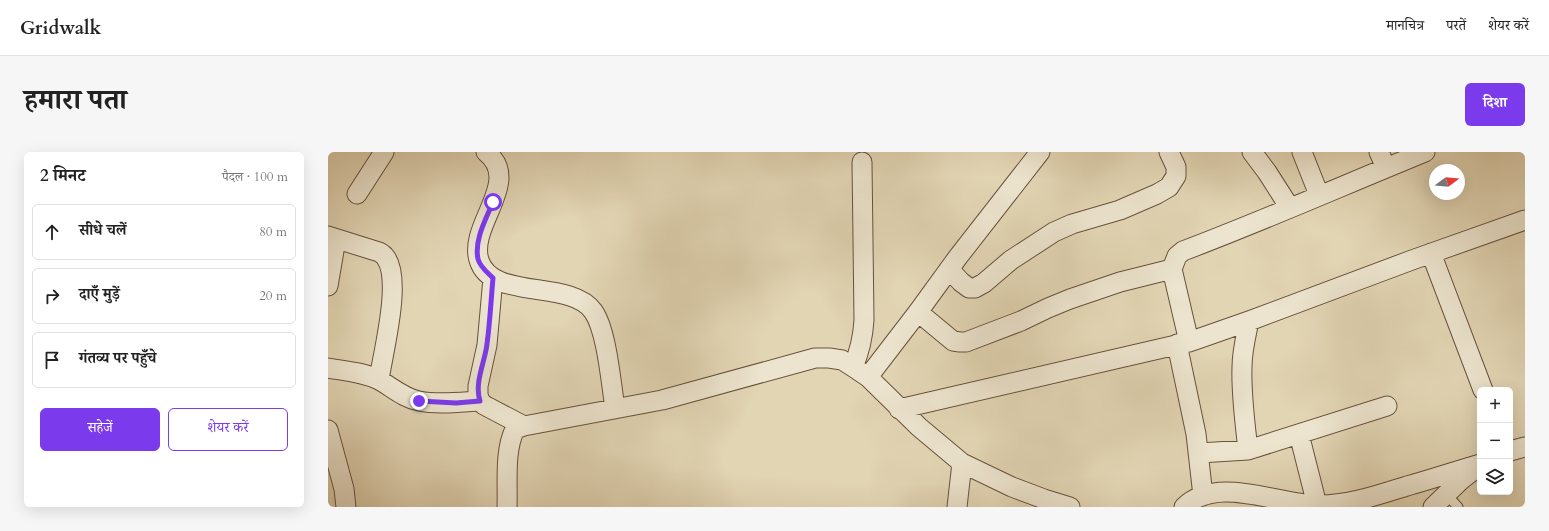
<!DOCTYPE html>
<html lang="hi">
<meta charset="utf-8">
<style>
:root{--surface:#fff;--page:#f6f6f6;--text:#222;--muted:#767676;--line:#e0e0e0;--accent:#7c3aed}
body{margin:0;font-family:Cardo,"Noto Serif Devanagari",serif;background:var(--page);color:var(--text)}
.controls{position:absolute;right:12px;bottom:12px;display:grid;overflow:hidden;border-radius:6px;box-shadow:0 4px 16px #0002}
.controls button{width:36px;height:36px;display:grid;place-items:center;padding:0;border:0;border-bottom:1px solid var(--line);background:var(--surface);color:var(--text);font:20px sans-serif}
.compass{position:absolute;left:1101px;top:12px;width:36px;height:36px;border-radius:50%;background:var(--surface);box-shadow:0 4px 16px #0002;rotate:74deg}
.stop{position:absolute;width:12px;height:12px;margin:-9px;border:3px solid #7c3aed;border-radius:50%;background:#fff}
.stop.end{background:#7c3aed;border-color:#fff;box-shadow:0 1px 4px #0008}
.list{margin:0;padding:0;list-style:none}
h2{display:flex;justify-content:space-between;align-items:center;height:52px;margin:0;padding:0 16px;font-size:17px}
h2 small{font-size:13px;font-weight:400;color:var(--muted)}
.list li{display:grid;grid-template-columns:26px 1fr auto;gap:12px;align-items:center;box-sizing:border-box;height:56px;margin:0 8px 8px;padding:0 8px;border:1px solid var(--line);border-radius:6px}
.list b{display:block;font-size:15px;white-space:nowrap}
.list em{font-size:13px;font-style:normal;color:var(--muted)}
.actions{display:flex;gap:8px;padding:12px 16px}
.actions a{flex:1;padding:9px 0;border:1px solid var(--accent);border-radius:6px;text-align:center;font-size:14px;color:var(--accent)}
.actions .main{background:var(--accent);color:#fff}
.icon{flex:none;width:22px;height:22px;fill:none;stroke:currentColor;stroke-width:2;stroke-linecap:round;stroke-linejoin:round}
.map{position:relative;flex:none;width:1197px;height:355px;overflow:hidden;border-radius:6px}
header{display:flex;align-items:center;gap:24px;box-sizing:border-box;height:56px;padding:0 20px;background:var(--surface);border-bottom:1px solid var(--line)}
header strong{font-size:19px}
nav{display:flex;gap:22px;margin-inline-start:auto;font-size:14px}
.intro{display:flex;align-items:center;justify-content:space-between;box-sizing:border-box;height:96px;padding:0 24px}
h1{margin:0;font-size:28px}
.button{padding:10px 18px;border-radius:6px;background:var(--accent);color:#fff;font-size:14px;font-weight:700}
main{display:flex;gap:24px;padding:0 24px}
aside{flex:1;background:var(--surface);border-radius:6px;box-shadow:0 4px 16px #0002}
.map>svg:first-child{display:block}
.lines{fill:none;stroke-linecap:round;stroke-linejoin:round}
.lane-casing{stroke:#68523d;stroke-width:11}
.street-casing{stroke:#68523d;stroke-width:21}
.lane{stroke:#ece4ce;stroke-width:9}
.street{stroke:#ece4ce;stroke-width:19}
.route{stroke:#7c3aed;stroke-width:5}
</style>
<header>
<strong>Gridwalk</strong>
<nav><a>मानचित्र</a><a>परतें</a><a>शेयर करें</a></nav>
</header>
<div class="intro"><h1>हमारा पता</h1><a class="button">दिशा</a></div>
<main>
<aside>
<h2>2 मिनट<small>पैदल · 100 m</small></h2>
<ul class="list">
<li><svg class="icon" aria-label="ahead" viewBox="0 0 24 24"><path d="M12 20V5M6 11l6-6 6 6"/></svg><div><b>सीधे चलें</b></div><em>80 m</em></li>
<li><svg class="icon" aria-label="right" viewBox="0 0 24 24"><path d="M7 20v-9h11M14 6l5 5-5 5"/></svg><div><b>दाएँ मुड़ें</b></div><em>20 m</em></li>
<li><svg class="icon" aria-label="arrive" viewBox="0 0 24 24"><path d="M6 21V4h12l-3 4 3 4H6"/></svg><div><b>गंतव्य पर पहुँचे</b></div></li>
</ul>
<div class="actions"><a class="main">सहेजें</a><a>शेयर करें</a></div>
</aside>
<div class="map">
<svg width="1197" height="355" viewBox="0 0 1197 355">
<rect width="100%" height="100%" fill="#e2d5b4"/>
<filter id="stains"><feTurbulence type="fractalNoise" baseFrequency=".005" numOctaves="4"/><feColorMatrix values="0 0 0 0 .2 0 0 0 0 .09 0 0 0 0 .02 0 0 0 .5 -.17"/></filter>
<radialGradient id="worn" r=".72"><stop offset=".6" stop-color="#630" stop-opacity="0"/><stop offset="1" stop-color="#630" stop-opacity=".3"/></radialGradient>
<g class="lines">
<g class="lane-casing">
<path id="lane" d="M 1118,342 L 1130,355"/>
</g>
<g class="street-casing">
<path id="street" d="M 158,0 C 195,29 140,73 151,108 C 163,149 242,127 265,159 C 279,178 283,232 287,256
M 924,0 L 939,20 L 962,56
M 974,0 L 991,43
M 1051,0 L 1058,16
M 29,42 L 56,0
M 0,84 L 51,100 C 53,101 56,103 58,106 C 74,129 55,200 51,228
M 1103,101 L 1155,238
M 621,117 L 633,130 L 641,136 L 647,136 L 656,131 L 683,108 L 726,80 L 744,72 L 792,58 L 829,42 L 841,35 L 848,24 L 848,15 L 841,0
M 165,126 L 159,193 L 150,234 L 150,243 L 152,249 L 156,253 L 196,274
M 0,134 L 8,87
M 590,160 L 625,189 L 632,190 L 638,190 L 693,169 L 720,156 L 742,147 L 792,130 L 844,117
M 861,190 L 844,117 L 849,104 L 855,99 C 937,68 1016,33 1097,0
M 849,192 L 868,282 L 875,344
M 525,215 C 532,199 535,185 536,168 L 534,10
M 0,216 C 17,219 35,220 51,228 C 64,235 75,246 91,249 C 110,253 133,250 152,249
M 540,225 L 590,160 L 630,105 L 712,0
M 571,257 L 861,190 L 921,169 L 1084,108 L 1197,68
M 0,278 L 16,337 L 18,355
M 971,282 L 989,353
M 920,298 C 917,271 913,242 914,215 C 914,199 918,184 921,169
M 1182,299 L 1197,295
M 871,301 L 920,298 L 1059,254
M 179,355 C 180,331 176,299 187,277 L 196,274 L 334,248 L 487,206 L 501,206 L 514,208 L 525,215 L 540,225 L 591,275 L 634,311 L 684,335 L 716,347 L 742,355
M 629,355 L 634,311
M 856,355 C 889,323 948,352 988,353 C 1019,354 1050,343 1079,334 C 1104,327 1128,319 1152,312
M 1105,355 L 1133,328 L 1147,317"/>
</g>
<use href="#lane" class="lane"/>
<use href="#street" class="street"/>
</g>
<g class="lines">
<path class="route" d="M 91,249 L 128,251 L 152,249 C 146,231 157,210 159,192 C 162,170 163,148 165,126 C 160,121 152,115 150,107 C 146,88 158,67 165,50"/>
</g>
<rect width="100%" height="100%" filter="url(#stains)"/>
<rect width="100%" height="100%" fill="url(#worn)"/>
</svg>
<div class="controls">
<button>+</button>
<button>−</button>
<button><svg class="icon" aria-label="layers" viewBox="0 0 24 24"><path d="M12 4l9 5-9 5-9-5zM3 14l9 5 9-5"/></svg></button>
</div>
<svg class="compass" viewBox="-18 -18 36 36"><path d="M0-13l5 13h-10z" fill="#e53935"/><path d="M0 13l5-13h-10z" fill="#767676"/></svg>
<div class="stop" style="left:165px;top:50px"></div>
<div class="stop end" style="left:91px;top:249px"></div>
</div>
</main>
